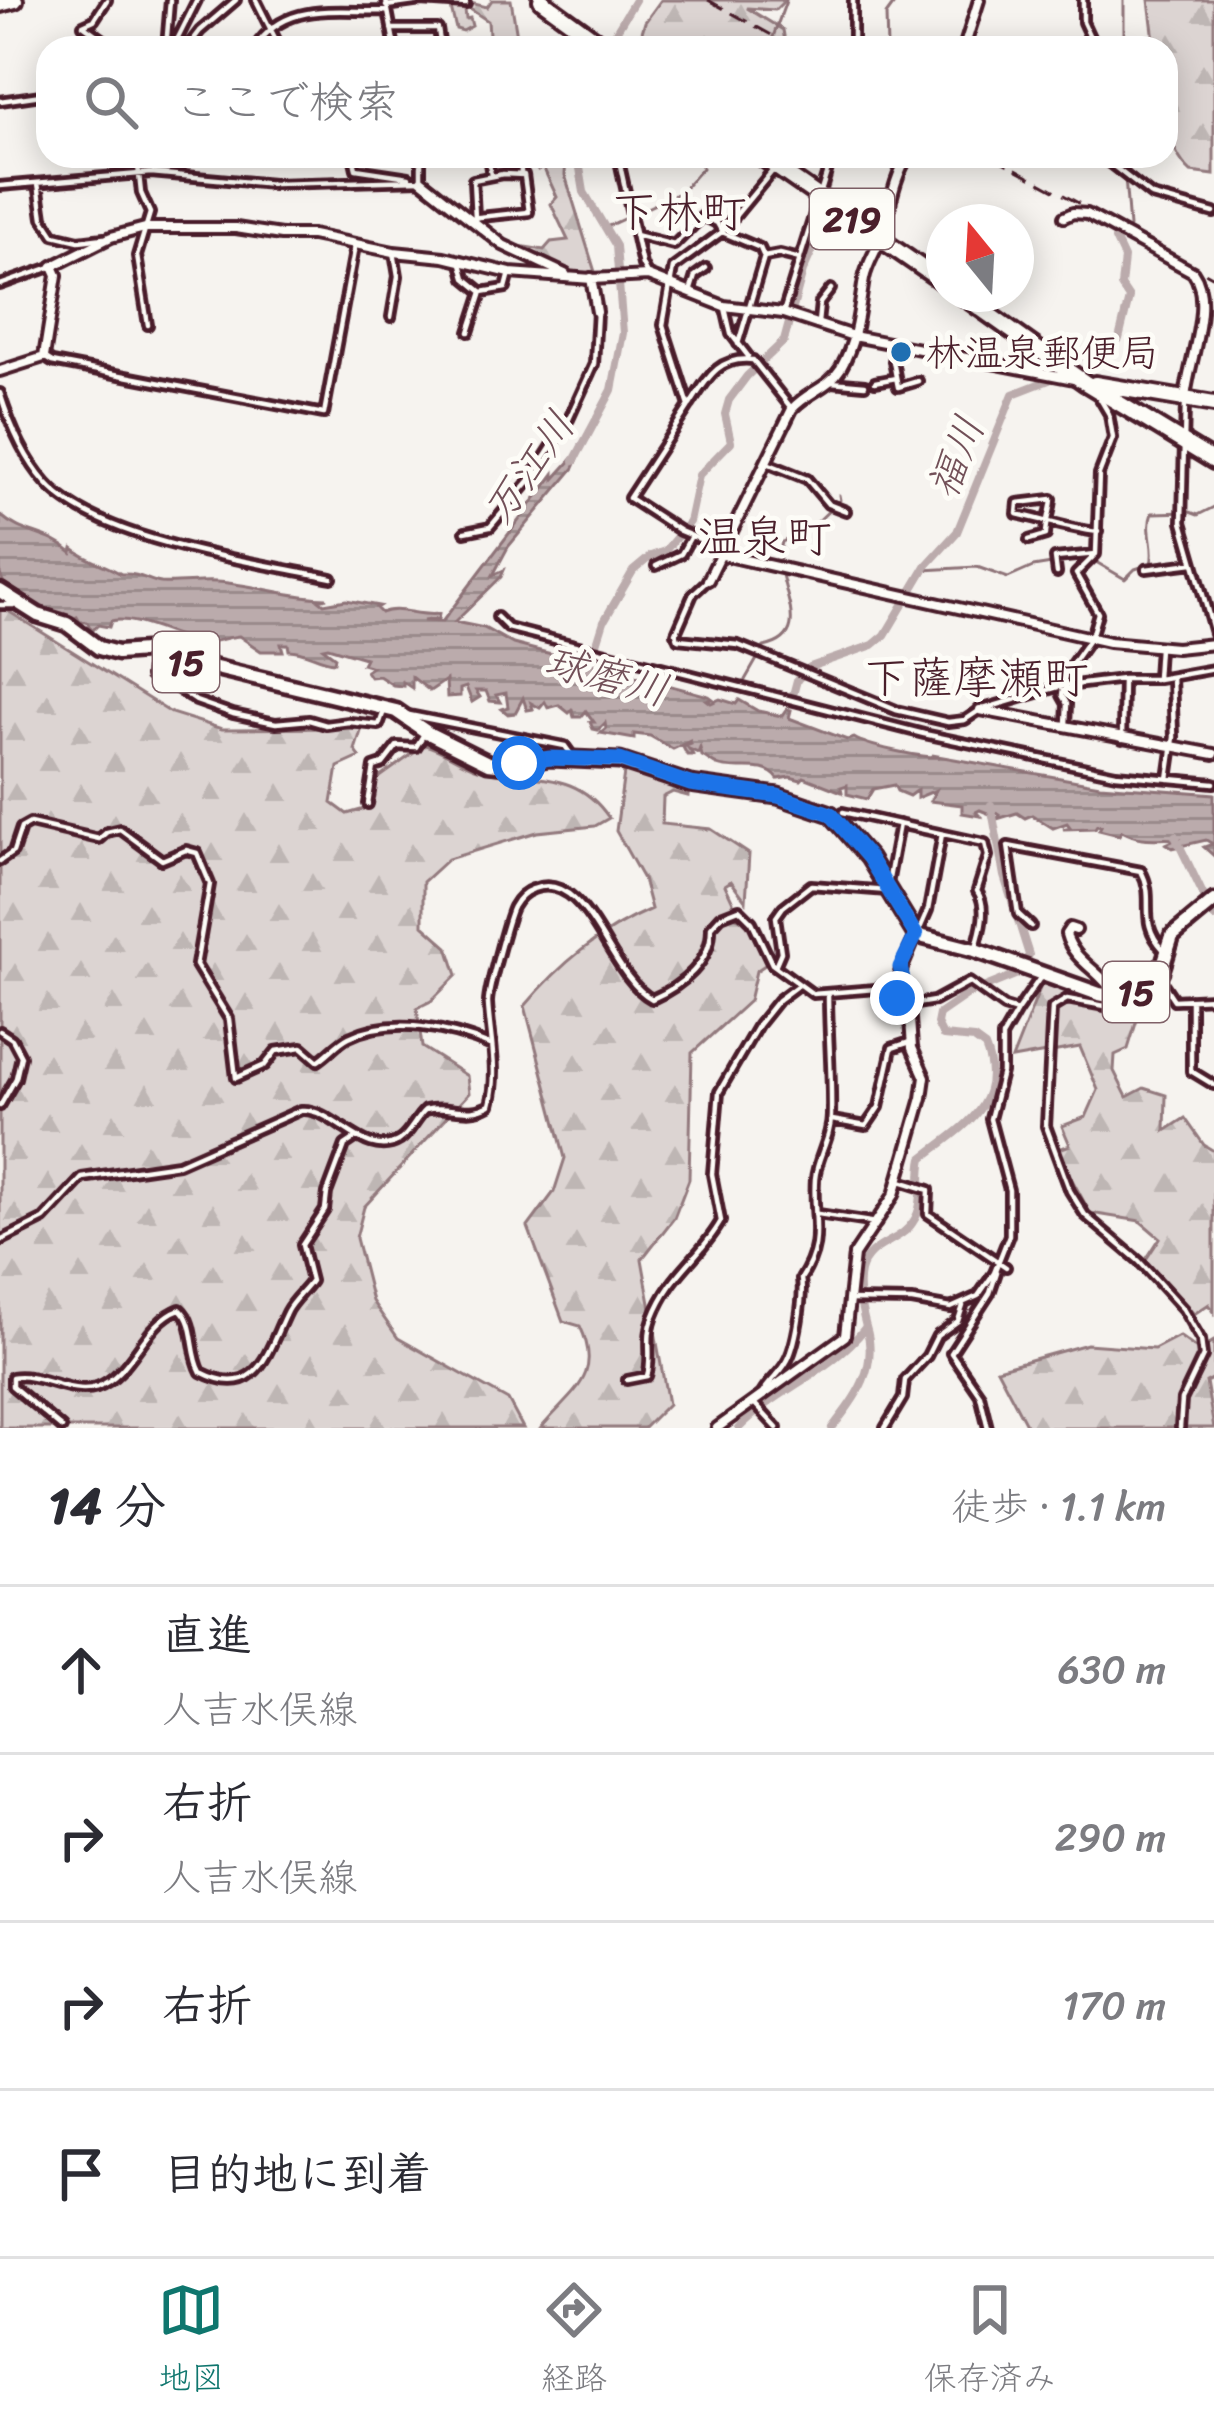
<!DOCTYPE html>
<html lang="ja">
<meta charset="utf-8">
<style>
:root{--surface:#fff;--page:#f2f2f3;--text:#2b2b33;--muted:#7c7c81;--line:#e1e1e2;--accent:#0f766e}
body{margin:0;font-family:Sriracha,"Klee One",sans-serif;background:var(--page);color:var(--text)}
.compass{position:absolute;left:926px;top:204px;width:108px;height:108px;border-radius:50%;background:var(--surface);box-shadow:0 6px 30px #0003;rotate:342deg}
.stop{position:absolute;width:36px;height:36px;margin:-27px;border:9px solid #1a73e8;border-radius:50%;background:#fff}
.stop.end{background:#1a73e8;border-color:#fff;box-shadow:0 3px 12px #0008}
.list{margin:0;padding:0;list-style:none}
h2{display:flex;justify-content:space-between;align-items:center;height:156px;margin:0;padding:0 48px;font-size:51px}
h2 small{font-size:39px;font-weight:400;color:var(--muted)}
.list li{display:grid;grid-template-columns:78px 1fr auto;gap:36px;align-items:center;box-sizing:border-box;height:168px;padding:0 48px;border-top:3px solid var(--line)}
.list b{display:block;font-size:45px;white-space:nowrap}
.list p{margin:0;font-size:39px;white-space:nowrap;color:var(--muted)}
.list em{font-size:39px;font-style:normal;color:var(--muted)}
.icon{flex:none;width:66px;height:66px;fill:none;stroke:currentColor;stroke-width:2;stroke-linecap:round;stroke-linejoin:round}
.map{position:relative;flex:none;width:1214px;height:1428px;overflow:hidden}
.search{position:absolute;background:var(--surface);box-shadow:0 6px 30px #0003;left:36px;right:36px;top:36px;height:132px;display:flex;align-items:center;gap:30px;box-sizing:border-box;padding:0 42px;border-radius:36px;color:var(--muted);font-size:45px}
.sheet{height:828px;background:var(--surface)}
nav{display:flex;justify-content:space-around;align-items:center;box-sizing:border-box;height:168px;border-top:3px solid var(--line);background:var(--surface);font-size:33px;color:var(--muted)}
nav a{display:grid;justify-items:center;gap:6px}
nav .on{color:var(--accent)}
.map>svg:first-child{display:block}
.forest{fill:url(#forest-firs);stroke:#937a7e;stroke-width:3}
.water{fill:url(#water-rules);stroke:#8e7378;stroke-width:3}
.lines{fill:none;stroke-linecap:round;stroke-linejoin:round}
.stream{stroke:#8e7378;stroke-width:3}
.river{stroke:#bbabac;stroke-width:8}
.minor-casing{stroke:#4a1f2b;stroke-width:14}
.tertiary-casing{stroke:#4a1f2b;stroke-width:16}
.primary-casing{stroke:#4a1f2b;stroke-width:21}
.trunk-casing{stroke:#4a1f2b;stroke-width:22}
.minor{stroke:#fdfcf7;stroke-width:4.5}
.tertiary{stroke:#fdfcf7;stroke-width:8}
.primary{stroke:#fdfcf7;stroke-width:12}
.trunk{stroke:#fdfcf7;stroke-width:14}
.rail{stroke:#4a1f2b;stroke-width:3;stroke-dasharray:18 9;stroke-linecap:butt}
.route{stroke:#1a73e8;stroke-width:15}
.poi-dot{fill:#1f6fb2;stroke:#fdfcf7;stroke-width:4.5}
.labels{text-anchor:middle;stroke-width:10;stroke-linejoin:round;paint-order:stroke}
.shield{fill:#fdfcf7;stroke:#806168;stroke-width:3}
.shield-label{font-size:36px;font-weight:bold;fill:#4a1f2b}
.poi-label{font-size:39px;fill:#4a1f2b;stroke:#fdfcf7;text-anchor:start}
.water-label{font-size:42px;font-style:italic;fill:#725058;stroke:#fdfcf7}
.quarter-label{font-size:45px;fill:#4a1f2b;stroke:#fdfcf7}
</style>
<div class="map">
<svg width="1214" height="1428" viewBox="0 0 1214 1428">
<defs>
<pattern id="forest-firs" width="22" height="20" patternUnits="userSpaceOnUse" patternTransform="scale(3)"><rect width="22" height="20" fill="#dcd4d2"/><path d="M5 1l3.5 6h-7zM16 11l3.5 6h-7z" fill="#beb6b4"/></pattern>
<pattern id="water-rules" width="6" height="5" patternUnits="userSpaceOnUse" patternTransform="scale(3)"><rect width="6" height="5" fill="#bbabac"/><path d="M0 2.5h6" fill="none" stroke="#9a8b8c"/></pattern>
</defs>
<rect width="100%" height="100%" fill="#f6f3ef"/>
<filter id="ink" filterUnits="userSpaceOnUse"><feTurbulence type="fractalNoise" baseFrequency=".00833" numOctaves="2"/><feDisplacementMap in="SourceGraphic" scale="24" xChannelSelector="R" yChannelSelector="G"/><feConvolveMatrix kernelMatrix="1 2 1 2 8 2 1 2 1" color-interpolation-filters="sRGB"/></filter>
<g filter="url(#ink)">
<path class="forest" d="M 457,0 L 487,7 L 492,0 L 511,0 L 519,48 L 490,48 L 488,21 L 470,9 L 465,10 L 466,19 L 470,18 L 472,26 L 463,31 L 456,29 L 450,4 Z
M 661,0 L 785,0 L 775,10 L 747,8 L 783,30 L 786,48 L 732,48 L 721,44 L 712,48 L 643,48 L 639,42 L 645,22 Z
M 1149,0 L 1214,0 L 1214,175 L 1191,172 C 1159,143 1166,87 1166,48 L 1155,48 Z
M 531,156 L 566,156 L 565,175 L 595,272 C 566,279 532,256 506,244 L 544,250 L 551,242 L 568,240 L 551,204 L 557,197 L 543,167 L 538,170 Z
M 0,606 L 171,713 L 222,729 L 362,728 L 355,750 L 360,757 L 338,767 L 332,803 L 347,814 L 368,808 L 376,780 L 425,745 C 444,750 459,763 478,769 C 530,784 574,766 609,818 L 595,826 L 537,832 L 448,859 L 423,882 L 423,925 L 448,947 L 457,975 L 431,1001 L 417,1008 L 422,1047 L 467,1076 L 469,1093 L 364,1207 L 356,1238 L 372,1301 L 398,1338 L 508,1400 L 523,1428 L 0,1428 Z
M 625,765 L 689,789 L 688,796 L 673,792 L 663,797 L 662,824 L 711,829 L 749,854 L 746,901 L 731,881 L 725,885 L 733,902 L 730,915 L 751,922 L 768,963 L 756,971 L 749,1001 L 692,1053 L 689,1179 L 674,1218 L 642,1259 L 668,1404 L 644,1428 L 541,1428 C 572,1391 604,1377 580,1326 L 563,1321 L 528,1227 L 554,1192 L 565,1158 L 525,1006 C 561,963 600,931 651,909 L 643,879 L 616,831 Z
M 1044,978 L 1141,1007 L 1128,1049 L 1115,1055 L 1114,1071 L 1127,1097 L 1144,1088 L 1166,1095 L 1165,1131 L 1185,1118 L 1204,1145 L 1214,1151 L 1214,1312 L 1209,1304 L 1194,1314 L 1145,1261 L 1160,1238 L 1140,1221 L 1090,1213 L 1056,1150 L 1070,1145 L 1062,1126 L 1086,1117 L 1098,1090 L 1080,1047 L 1012,1059 Z
M 1179,1336 L 1205,1355 L 1206,1346 L 1214,1341 L 1214,1378 L 1206,1382 L 1214,1428 L 1028,1428 L 997,1369 L 1087,1344 L 1154,1349 Z"/>
<path class="water" d="M 583,447 L 574,468 L 508,547 L 493,575 L 504,570 L 501,577 L 455,622 L 484,628 L 513,644 L 590,664 L 593,661 L 593,665 L 709,696 L 713,699 L 707,700 L 711,703 L 720,699 L 736,704 L 739,700 L 758,711 L 782,716 L 787,709 L 791,710 L 789,718 L 847,740 L 854,738 C 867,746 918,757 935,757 L 932,755 L 1100,785 L 1214,794 L 1214,856 L 1204,847 L 1213,844 L 1206,840 L 1172,848 L 1166,844 L 1177,839 C 1156,837 1144,843 1122,831 L 1119,835 L 1099,830 L 1101,826 L 1097,825 L 1095,828 L 1063,829 L 1070,827 L 1067,823 L 1053,828 L 1032,815 L 1025,818 L 1017,813 L 997,819 L 1000,815 L 994,811 L 990,814 L 980,810 L 976,812 L 980,816 L 962,813 L 962,805 L 930,801 L 936,790 L 917,798 L 917,790 L 909,796 L 897,791 L 894,785 L 873,789 L 867,799 L 847,794 L 847,785 L 841,787 L 842,792 L 804,777 L 801,780 L 790,777 L 778,779 C 764,760 735,773 717,765 C 712,763 708,759 702,756 L 700,748 L 698,753 L 689,749 L 693,755 L 687,755 L 683,747 L 691,744 L 690,741 L 673,749 L 650,736 L 634,734 L 634,739 L 601,733 L 606,729 L 605,723 L 598,730 L 593,729 L 590,722 L 594,722 L 586,711 L 581,717 L 574,717 L 572,710 L 569,713 L 559,705 L 548,708 L 545,702 L 540,708 L 531,703 L 533,709 L 527,710 L 523,698 L 515,713 L 508,714 L 502,709 L 508,707 L 506,693 L 496,695 L 500,702 L 490,701 L 486,691 L 476,691 L 480,697 L 472,702 L 466,687 L 460,689 L 460,696 L 447,697 L 446,680 L 430,691 L 412,677 L 412,688 L 403,682 L 403,686 L 393,685 L 379,676 L 370,677 L 366,671 L 372,667 L 362,664 L 365,658 L 328,647 L 323,648 L 335,657 L 334,662 C 318,661 306,650 289,650 L 288,644 L 281,644 L 283,651 L 261,651 L 239,636 C 220,638 215,645 192,640 C 170,635 131,615 111,621 L 109,627 L 98,625 L 92,631 L 87,622 L 80,622 L 77,617 L 68,621 C 49,614 5,596 0,574 C 0,556 0,534 0,515 C 25,537 46,530 72,553 L 73,549 C 87,561 106,564 121,574 C 141,573 147,581 161,583 C 179,584 199,581 216,582 C 254,584 290,598 327,598 L 319,600 L 324,604 L 346,600 L 379,606 L 376,608 L 381,613 C 398,605 417,617 439,614 L 438,619 L 423,621 L 442,622 L 554,474 L 554,479 Z"/>
<g class="lines">
<path class="stream" d="M 769,48 L 786,1
M 887,48 L 886,15 L 897,0
M 1124,48 L 1124,0
M 1124,156 L 1130,174 L 1125,178 L 1129,227
M 829,177 L 835,156
M 606,227 L 681,192 L 702,168 L 702,156
M 923,570 L 977,567 L 1008,578 L 1033,567 L 1089,558 L 1125,579 L 1135,569 L 1151,564 C 1156,546 1145,531 1152,513 L 1190,512 L 1198,515 L 1214,507
M 745,680 L 764,647 C 821,635 769,581 782,542 L 810,529 L 840,500 L 839,495"/>
<path class="river" d="M 606,48 L 635,0
M 574,461 L 612,390 L 623,333 L 616,246 L 584,192 L 578,156
M 589,669 L 604,621 L 633,571 L 651,556 L 665,551 L 689,522 L 699,475 L 731,442 L 725,414 L 729,400 L 747,376 L 784,341 L 803,271 L 821,231 L 816,224 L 829,177
M 793,695 L 797,680 L 810,667 L 873,645 L 885,635 L 926,566 L 957,532 L 1013,394 L 1049,380 L 1073,360 L 1119,339 L 1129,298 L 1121,286 L 1124,258 L 1115,239 L 1120,234
M 1175,836 L 1214,917
M 739,1428 C 777,1389 831,1372 865,1328
M 832,1428 C 856,1397 879,1368 866,1327 C 862,1311 856,1289 860,1272 C 868,1242 899,1244 913,1222 C 926,1204 918,1179 923,1158 C 961,1128 1008,1104 985,1047 L 974,1039 L 943,1036 L 937,1024 L 939,1014 L 968,994 L 1020,973 L 1029,955 L 1004,876 L 991,805"/>
<g class="minor-casing">
<path id="minor" d="M 107,0 L 94,20 L 83,25 L 115,48
M 256,0 L 280,48
M 386,0 L 395,48
M 1083,0 L 1083,22 L 1095,48
M 386,6 L 421,1 L 466,4
M 391,29 L 438,29 L 441,48
M 166,48 L 170,0
M 173,48 L 197,0
M 187,48 L 200,31 L 236,0
M 255,48 C 285,0 337,13 387,11
M 853,48 L 853,0
M 0,101 L 48,94
M 137,156 L 141,193 L 150,213 L 137,256 L 148,325
M 353,156 L 356,169 L 409,177
M 488,156 L 491,176
M 520,156 L 521,173
M 618,156 L 642,265 L 648,276
M 1081,156 L 1107,161 L 1152,196 L 1214,213
M 421,180 L 421,156
M 38,183 L 43,218 L 54,235 L 79,241 L 104,238
M 0,186 L 151,173 L 273,184 L 421,180
M 470,218 L 529,212 L 524,175 L 503,174 L 473,180 L 475,217
M 635,235 L 674,245 L 703,216 L 717,223 L 722,232 L 760,248 L 764,257 L 780,254 L 800,259
M 460,260 L 465,278 L 482,292 L 506,288 L 510,273
M 0,285 L 51,267
M 690,292 L 695,276 L 706,268
M 725,308 L 731,334 L 748,356
M 783,313 L 832,156
M 391,317 L 398,276 L 394,252
M 818,323 L 820,303 L 831,289
M 469,332 L 482,292
M 738,344 L 764,257
M 897,345 L 893,361 L 898,387 L 918,381
M 44,357 L 52,362 L 324,414 L 355,246
M 831,382 L 865,385
M 875,382 L 896,378
M 0,393 C 10,425 24,458 46,483 C 98,542 257,562 332,578
M 1185,404 L 1182,522 L 1214,633
M 690,405 C 707,379 718,356 753,360 L 792,409
M 767,463 L 807,479 L 828,504 L 846,511
M 465,532 L 490,527 L 530,480 L 569,419 L 594,364 L 597,312
M 1029,540 L 1046,535 C 1046,523 1051,512 1052,499 L 1018,503 L 1017,514 C 1044,520 1070,529 1098,532
M 723,549 L 680,531 L 629,498 L 689,406 L 663,325 L 673,268 L 722,232 L 774,169
M 656,566 L 681,554 L 691,536
M 1146,569 L 1193,563
M 1057,573 L 1055,558 L 1096,554
M 708,580 L 693,594 L 676,633 L 678,639 L 738,645 L 896,710 L 948,722 L 965,720 L 980,710 L 1058,687 L 1123,679 L 1158,679 L 1214,669
M 0,605 L 14,605
M 497,617 L 508,628 L 924,734 L 1116,774 L 1214,783
M 153,653 L 150,676 L 168,682 L 196,701 L 233,714 L 276,723 L 309,720 L 326,725 L 349,722 L 379,725 L 384,711
M 1157,678 L 1159,648
M 404,714 L 565,746 L 570,753
M 1066,724 L 1067,704 L 1062,695 L 1065,674 L 1091,637 L 1098,613 L 1076,574 L 1096,554 L 1099,474 L 1113,438 L 1109,414 L 1099,397
M 1122,739 L 1123,679
M 1168,779 L 1174,737 L 1172,677
M 368,804 L 374,767 L 383,764 L 397,746 L 416,747 L 424,734
M 843,812 L 985,843 L 988,856 L 977,891 C 988,907 981,931 975,950
M 0,861 L 13,852 L 21,828 L 30,823 L 99,839 L 107,832 L 120,829 L 162,860 L 186,850 L 197,853 L 210,884 L 196,965 L 229,1019 L 236,1078 L 265,1065 L 276,1051 L 302,1047 L 318,1061 C 329,1054 337,1043 349,1037 C 393,1016 450,1028 492,1046
M 888,884 L 899,824
M 1031,926 L 1018,914 L 1008,846 L 1141,871 C 1157,899 1136,920 1163,949
M 918,933 L 928,910 L 942,834
M 775,966 L 781,952 L 776,917 L 783,907 L 811,885 L 888,891
M 1158,976 L 1174,1000 L 1214,998
M 1115,1000 L 1105,1006 L 1067,999 L 1052,1008 L 1046,1126 L 1070,1191 L 1085,1215 L 1139,1261 L 1183,1309 L 1201,1340 L 1203,1356 L 1182,1400 L 1180,1428
M 1191,1000 L 1191,1071 L 1214,1085
M 0,1031 L 12,1039 L 21,1056 L 16,1078 L 0,1106
M 832,1120 L 866,1126 L 879,1107 L 892,1048 L 910,1042
M 900,1181 L 929,1190 L 928,1214 L 1006,1267
M 818,1214 L 877,1223
M 0,1241 L 44,1219 L 82,1178 L 178,1164 L 301,1110 C 334,1107 365,1162 400,1140 C 410,1133 416,1118 425,1110 C 449,1104 467,1118 490,1105 C 499,1072 490,1038 488,1004 C 487,993 508,917 513,907 C 518,898 524,892 533,889 C 588,868 608,976 652,999 C 682,986 712,962 711,927 L 721,916 L 739,909 L 752,922 L 772,964 L 813,994 L 876,989 L 916,1004 L 934,1001 L 969,982 L 1004,1007 L 1017,1011 L 1040,978
M 849,1300 L 912,1301 L 951,1308 L 978,1296 L 994,1273 L 1009,1235 L 1009,1190 L 990,1119 L 1002,1072 L 1002,1037 L 1017,1011
M 627,1380 L 647,1376 C 653,1357 645,1338 653,1318 C 670,1273 701,1257 721,1221 L 712,1174 L 719,1092 L 758,1025 L 778,1000 L 798,985
M 762,1394 C 768,1382 779,1375 786,1363 C 796,1348 804,1296 801,1279 C 826,1241 812,1221 815,1179 C 817,1157 831,1139 831,1116 C 832,1075 828,1035 828,993
M 753,1402 L 777,1428
M 62,1428 L 12,1386 L 12,1377 C 39,1372 70,1396 97,1387 C 133,1374 144,1322 180,1309 C 196,1323 190,1353 201,1372 C 259,1402 268,1349 287,1311 C 293,1300 304,1291 311,1281 L 302,1245 L 325,1210 L 327,1193 L 345,1145 L 357,1137
M 885,1428 L 903,1398 L 905,1380 L 927,1356 L 937,1336 L 958,1321 L 963,1306
M 988,1428 L 980,1395 L 951,1353 L 990,1293 L 997,1272"/>
</g>
<g class="tertiary-casing">
<path id="tertiary" d="M 964,48 L 979,0
M 421,180 L 503,245 L 565,274
M 1064,217 L 1073,213 L 1087,214 L 1193,272 C 1214,301 1189,360 1185,398
M 591,278 L 597,312
M 0,371 L 44,357 L 57,275 L 53,266 L 111,237 L 145,228 L 236,228 L 281,235 L 312,235 L 394,252 L 444,257 L 510,273 L 592,279 L 648,276 L 724,306 L 783,313 L 853,336 L 1074,379
M 719,554 L 1109,642 L 1176,648 L 1214,644
M 708,580 L 792,409 C 808,391 828,389 841,368 C 857,340 859,309 864,279 C 867,263 877,250 882,235 C 890,209 893,179 908,156
M 980,710 L 1214,754
M 1076,930 L 1070,928 L 1066,934 C 1073,962 1102,971 1115,995
M 717,1428 L 845,1336 L 854,1255 L 894,1195 L 922,1098 L 925,1077 L 912,1048 L 909,1004 L 900,973 L 916,935"/>
</g>
<g class="primary-casing">
<path id="primary" d="M 0,591 L 38,615 L 67,624 L 99,648 L 117,653 L 145,651 L 396,711 L 428,733 L 488,763 L 507,765 L 550,758 L 620,761 L 690,784 L 778,796 L 831,814 L 869,858 L 916,935 L 975,950 L 1099,994 L 1120,998 L 1152,982 L 1161,971 L 1172,936 L 1214,901"/>
</g>
<g class="trunk-casing">
<path id="trunk" d="M 541,0 L 607,48
M 0,4 L 15,0
M 760,156 L 944,283
M 960,294 L 1084,382 L 1214,461
M 1095,384 L 1214,404"/>
</g>
<use href="#minor" class="minor"/>
<use href="#tertiary" class="tertiary"/>
<use href="#primary" class="primary"/>
<use href="#trunk" class="trunk"/>
<path class="rail" d="M 708,0 L 795,48
M 992,156 L 1214,277"/>
</g>
</g>
<g class="lines" filter="url(#ink)">
<path class="route" d="M 519,763 L 550,758 L 620,760 L 690,784 L 778,796 L 831,814 L 869,858 L 916,935 L 900,967 L 909,1004 L 897,998"/>
</g>
<circle class="poi-dot" cx="901" cy="352" r="12"/>
<g class="labels">
<g class="shield">
<rect x="810" y="189" width="84" height="60" rx="9"/>
<rect x="153" y="632" width="66" height="60" rx="9"/>
<rect x="1103" y="962" width="66" height="60" rx="9"/>
</g>
<g class="shield-label">
<text x="852" y="232">219</text>
<text x="186" y="675">15</text>
<text x="1136" y="1005">15</text>
</g>
<g class="poi-label">
<text x="925" y="366">林温泉郵便局</text>
</g>
<g class="water-label">
<text transform="translate(955 457) rotate(-68)" y="15">福川</text>
<text transform="translate(528 467) rotate(-55)" y="15">万江川</text>
<text transform="translate(607 675) rotate(15)" y="15">球磨川</text>
</g>
<g class="quarter-label">
<text x="679" y="227">下林町</text>
<text x="764" y="552">温泉町</text>
<text x="976" y="693">下薩摩瀬町</text>
</g>
</g>
</svg>
<svg class="compass" viewBox="-18 -18 36 36"><path d="M0-13l5 13h-10z" fill="#e53935"/><path d="M0 13l5-13h-10z" fill="#7c7c81"/></svg>
<div class="stop" style="left:519px;top:763px"></div>
<div class="stop end" style="left:897px;top:998px"></div>
<div class="search"><svg class="icon" aria-label="search" viewBox="0 0 24 24"><circle cx="10" cy="10" r="6"/><path d="M15 15l6 6"/></svg>ここで検索</div>
</div>
<section class="sheet">
<h2>14 分<small>徒歩 · 1.1 km</small></h2>
<ul class="list">
<li><svg class="icon" aria-label="ahead" viewBox="0 0 24 24"><path d="M12 20V5M6 11l6-6 6 6"/></svg><div><b>直進</b><p>人吉水俣線</p></div><em>630 m</em></li>
<li><svg class="icon" aria-label="right" viewBox="0 0 24 24"><path d="M7 20v-9h11M14 6l5 5-5 5"/></svg><div><b>右折</b><p>人吉水俣線</p></div><em>290 m</em></li>
<li><svg class="icon" aria-label="right" viewBox="0 0 24 24"><path d="M7 20v-9h11M14 6l5 5-5 5"/></svg><div><b>右折</b></div><em>170 m</em></li>
<li><svg class="icon" aria-label="arrive" viewBox="0 0 24 24"><path d="M6 21V4h12l-3 4 3 4H6"/></svg><div><b>目的地に到着</b></div></li>
</ul>
</section>
<nav>
<a class="on"><svg class="icon" aria-label="map" viewBox="0 0 24 24"><path d="M3 6l6-2 6 2 6-2v14l-6 2-6-2-6 2zM9 4v14M15 6v14"/></svg>地図</a>
<a><svg class="icon" aria-label="directions" viewBox="0 0 24 24"><path d="M12 3l9 9-9 9-9-9zM9 14v-3h6M13 9l2 2-2 2"/></svg>経路</a>
<a><svg class="icon" aria-label="saved" viewBox="0 0 24 24"><path d="M7 4h10v16l-5-4-5 4z"/></svg>保存済み</a>
</nav>
